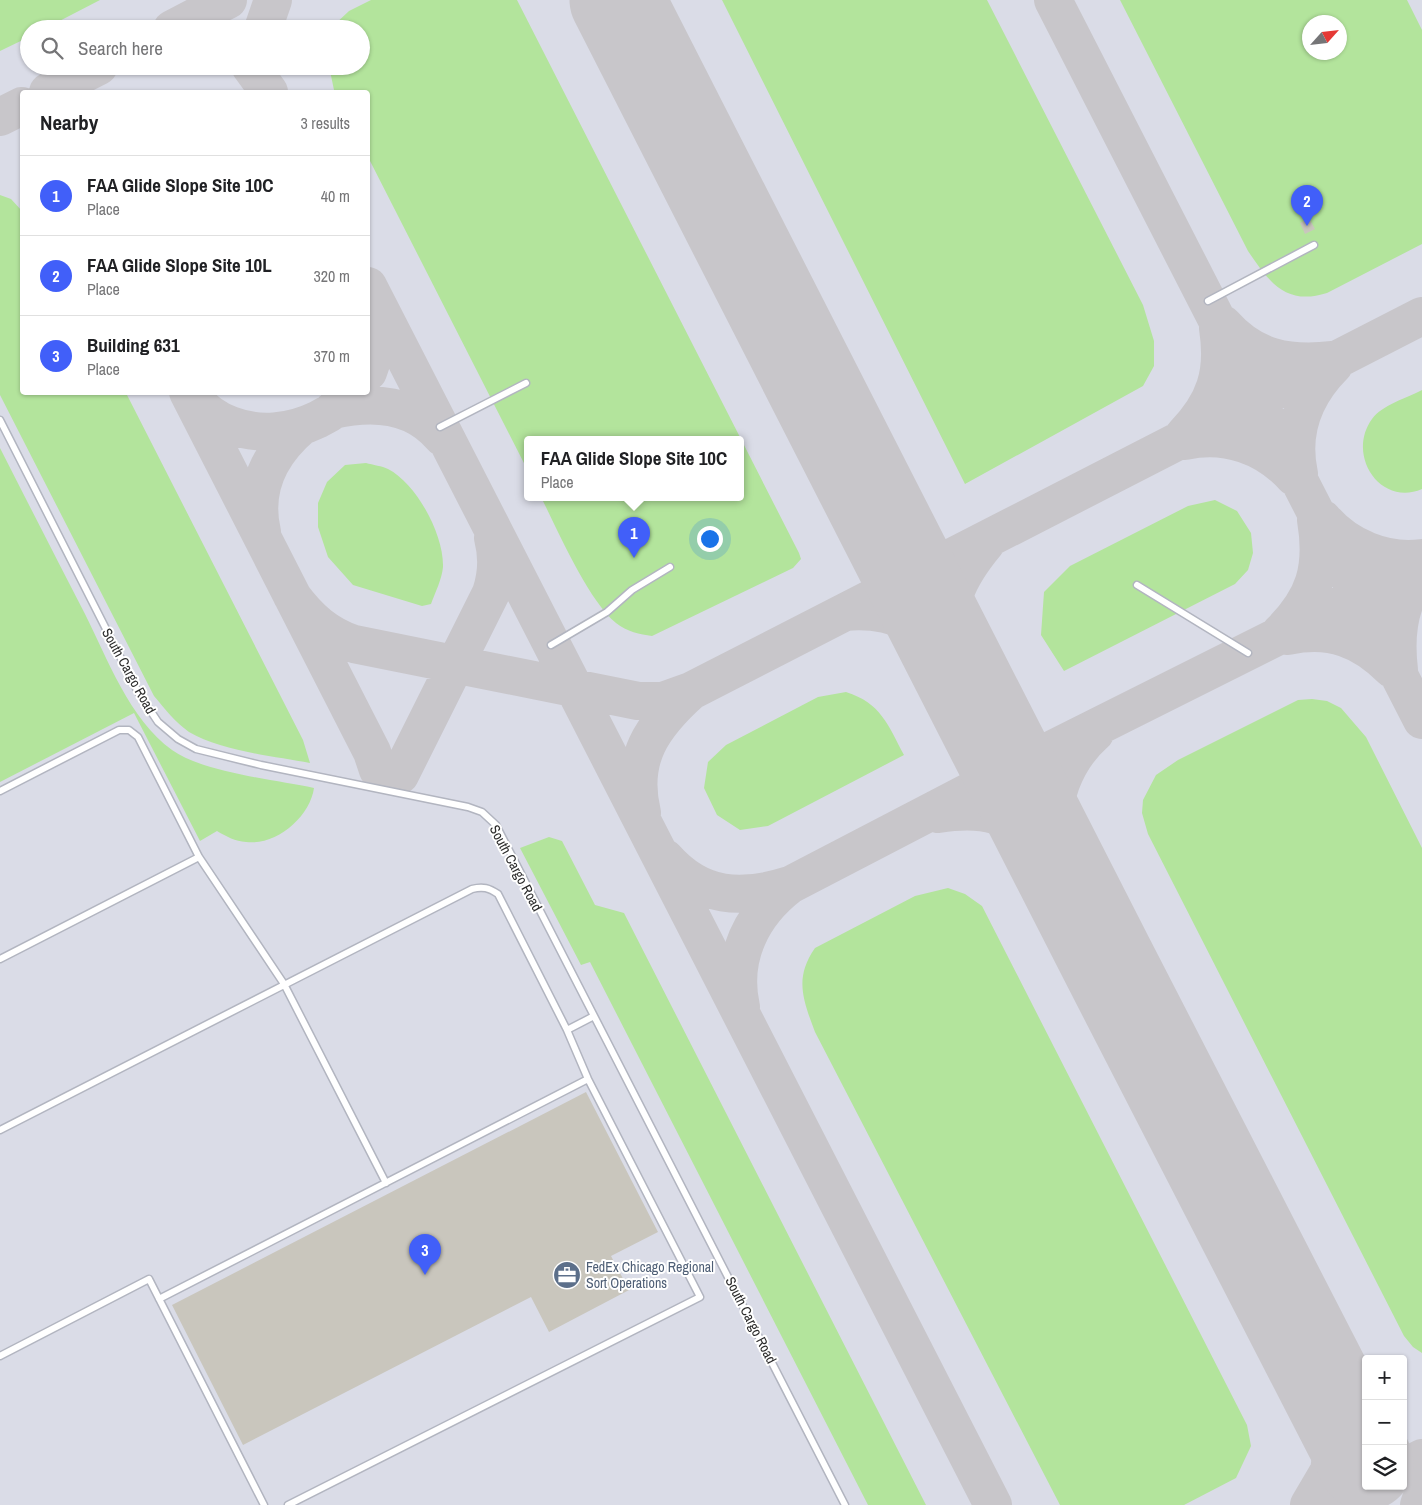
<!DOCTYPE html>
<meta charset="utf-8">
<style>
:root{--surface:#fff;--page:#f2f2f2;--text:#202124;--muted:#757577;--line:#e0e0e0;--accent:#415ff9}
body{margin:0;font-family:"Archivo Narrow",sans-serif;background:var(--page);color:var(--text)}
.controls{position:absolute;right:15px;bottom:15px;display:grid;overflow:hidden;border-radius:5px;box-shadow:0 1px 4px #0004}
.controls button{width:45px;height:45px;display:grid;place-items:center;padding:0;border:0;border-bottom:1px solid var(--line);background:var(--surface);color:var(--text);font:25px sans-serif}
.compass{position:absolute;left:1302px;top:15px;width:45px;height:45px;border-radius:50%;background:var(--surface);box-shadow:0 1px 4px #0004;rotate:63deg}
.you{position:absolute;left:709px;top:538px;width:18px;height:18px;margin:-12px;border:4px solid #fff;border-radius:50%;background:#1a73e8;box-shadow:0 0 0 8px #1a73e833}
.badge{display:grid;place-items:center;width:32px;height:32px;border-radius:50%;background:var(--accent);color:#fff;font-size:16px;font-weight:700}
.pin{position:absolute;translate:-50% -41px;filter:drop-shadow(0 1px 2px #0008)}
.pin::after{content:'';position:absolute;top:26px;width:18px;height:15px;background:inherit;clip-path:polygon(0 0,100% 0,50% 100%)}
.popup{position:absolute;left:524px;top:436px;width:220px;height:65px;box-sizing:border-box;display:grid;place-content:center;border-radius:5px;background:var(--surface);filter:drop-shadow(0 1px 4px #0005);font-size:16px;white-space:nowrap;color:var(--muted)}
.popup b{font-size:19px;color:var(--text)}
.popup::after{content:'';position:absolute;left:50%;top:100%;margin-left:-10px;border:10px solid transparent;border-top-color:var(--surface)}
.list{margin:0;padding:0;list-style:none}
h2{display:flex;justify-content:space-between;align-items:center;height:65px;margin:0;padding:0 20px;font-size:21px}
h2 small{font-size:16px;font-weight:400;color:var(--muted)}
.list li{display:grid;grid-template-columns:32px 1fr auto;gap:15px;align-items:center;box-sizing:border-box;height:80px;padding:0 20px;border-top:1px solid var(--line)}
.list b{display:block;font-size:19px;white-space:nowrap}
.list p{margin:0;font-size:16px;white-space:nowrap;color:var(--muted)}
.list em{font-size:16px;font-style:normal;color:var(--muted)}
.icon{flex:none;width:28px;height:28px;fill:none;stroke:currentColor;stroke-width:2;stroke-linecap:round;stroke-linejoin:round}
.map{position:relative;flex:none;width:1422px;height:1505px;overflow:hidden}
.search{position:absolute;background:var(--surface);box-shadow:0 1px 4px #0004;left:20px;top:20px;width:350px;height:55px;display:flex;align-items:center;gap:12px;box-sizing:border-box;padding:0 18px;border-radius:28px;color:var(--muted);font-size:19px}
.panel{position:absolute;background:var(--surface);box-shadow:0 1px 4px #0004;left:20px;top:90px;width:350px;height:305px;border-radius:5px}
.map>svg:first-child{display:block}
.airport{fill:#dadce7;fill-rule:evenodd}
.green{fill:#b3e49c;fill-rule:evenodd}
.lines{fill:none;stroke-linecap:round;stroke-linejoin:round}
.taxiway{stroke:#c8c6ca;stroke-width:38}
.runway{stroke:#c8c6ca;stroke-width:95}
.building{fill:#c9c6bd}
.lane-casing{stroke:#b2b5c0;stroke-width:9}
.lane{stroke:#fff;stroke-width:6}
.labels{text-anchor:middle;stroke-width:4;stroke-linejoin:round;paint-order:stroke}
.street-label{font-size:14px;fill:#2c2c2c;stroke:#fff}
.service-label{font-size:14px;fill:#4e5e75;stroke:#fff;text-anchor:start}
</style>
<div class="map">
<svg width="1422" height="1505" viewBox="0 0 1422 1505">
<rect width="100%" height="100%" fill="#eee8df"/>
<path class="airport" d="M 0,0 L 1422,0 L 1422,1505 L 0,1505 ZM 1310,22 L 1340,22 L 1340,52 L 1310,52 ZM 29,29 L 361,29 L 361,66 L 29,66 ZM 22,92 L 368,92 L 368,392 L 22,392 ZM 528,439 L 740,439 L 740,497 L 528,497 ZM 1366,1359 L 1403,1359 L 1403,1486 L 1366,1486 Z"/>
<path class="green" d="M 0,0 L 100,0 L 44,29 L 29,29 L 29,37 L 0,51 Z
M 371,0 L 517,0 L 799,553 L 801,559 L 793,568 L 652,636 C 640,634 627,632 616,623 C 588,600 558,531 541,497 L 740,497 L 740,439 L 528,439 L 528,471 L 368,157 L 368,92 L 335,92 L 334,90 L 329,66 L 361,66 L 361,29 L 331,29 L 332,27 L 349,11 Z
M 722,0 L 987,0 L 1143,305 L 1154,341 L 1154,366 L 1143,386 L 965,484 Z
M 1120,0 L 1407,0 L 1422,30 L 1422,244 L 1327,293 C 1286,306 1269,282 1248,251 ZM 1310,22 L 1340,22 L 1340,52 L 1310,52 Z
M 0,195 L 11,199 L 22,211 L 22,392 L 126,393 L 303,740 L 310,763 C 273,756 221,751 189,732 C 175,722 165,709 154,696 L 0,395 Z
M 1422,390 L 1422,489 C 1380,507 1346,455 1372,419 C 1382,405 1407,398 1422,390 Z
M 0,448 C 28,503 56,558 85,614 C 107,658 130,720 172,750 C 205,773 273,779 314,788 C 310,817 276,846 246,842 C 235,841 227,837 217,831 L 200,841 L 134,713 L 0,782 Z
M 366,463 C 373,465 382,466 388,469 C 417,484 444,535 443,567 C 442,579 435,593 431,604 L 422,606 L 353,585 L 328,557 L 318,527 L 318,503 L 327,482 L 345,465 Z
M 1215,500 L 1237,511 L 1251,533 L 1253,553 L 1248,570 L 1235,584 L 1064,671 L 1041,635 L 1044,592 L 1070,566 L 1188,506 Z
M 846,692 C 881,703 888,725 904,755 L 768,826 L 740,830 L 717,815 L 704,788 L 708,762 L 726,745 L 818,697 Z
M 1312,699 L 1327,701 L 1341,708 L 1366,737 L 1422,848 L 1422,1353 L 1413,1347 L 1404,1336 L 1148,834 L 1142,813 L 1143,800 L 1156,775 L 1178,760 L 1298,700 Z
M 549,837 L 562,841 L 595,905 L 624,913 L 926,1505 L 868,1505 L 590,962 L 581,965 L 520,848 Z
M 948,888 L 965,894 L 982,906 L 1247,1425 L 1251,1446 L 1236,1478 L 1184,1505 L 1060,1505 L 815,1032 C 803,1000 794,978 815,948 L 915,896 Z"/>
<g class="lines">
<path class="taxiway" d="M 1053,0 L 1422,720
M 172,29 L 228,0
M 263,29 L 273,0
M 250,66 L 269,92
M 48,92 L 99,66
M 0,117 L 22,106
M 368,286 L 993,1505
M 1223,324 C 1254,359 1288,365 1333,360
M 368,372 C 376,350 381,328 375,305
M 188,392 L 372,752 L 378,770
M 193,398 C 235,449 314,438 354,392
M 333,410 C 372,401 414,403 442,437
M 1184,435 C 1215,403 1225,373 1218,328
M 1185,441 C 1226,432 1266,446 1294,477
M 1299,474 C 1290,432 1304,395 1334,365
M 1323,519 C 1347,547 1385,563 1422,558
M 262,532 C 252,489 269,454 302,426
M 292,596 C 309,619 327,635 354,644 L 638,701 L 663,701 L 691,691 L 1422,316
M 845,612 C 887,608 923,622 950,655 C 944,607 956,579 986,543
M 1280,633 C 1315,598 1324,568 1316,520
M 1288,636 C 1331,627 1362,639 1392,669
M 1399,670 C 1395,636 1398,600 1422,574
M 400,775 L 491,593 C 497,575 498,557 493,538
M 642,813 C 629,759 652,726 691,691
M 938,814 C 989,806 1005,816 1049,843 C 1053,800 1062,762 1095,733
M 665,858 C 701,899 742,900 790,885 L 1011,770 L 1422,564
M 741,1007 C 730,957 752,914 790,885
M 1331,1395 L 1366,1421
M 1403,1468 L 1422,1458
M 1309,1505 L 1329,1471 L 1334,1435 L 1331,1395
M 1331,1505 L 1368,1486
M 1419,1505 L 1422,1496"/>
<path class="runway" d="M 617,0 C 865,489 1115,976 1366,1463"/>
</g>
<path class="building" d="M 1309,218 L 1315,229 L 1305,234 L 1300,223 Z
M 586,1092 L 658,1232 L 611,1256 L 629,1290 L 549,1332 L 531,1297 L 243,1445 L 172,1305 Z"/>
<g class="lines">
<g class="lane-casing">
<path id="lane" d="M 1208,301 L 1314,245
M 0,420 L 138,692 L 158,722 L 178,739 L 196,749 L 261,765 L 468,807 L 482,812 L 496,825 L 845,1505
M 440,427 L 526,383
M 1137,585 L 1248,653
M 551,645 L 607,612 L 632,590 L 670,567
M 0,791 L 119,730 L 129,730 L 138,737 L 199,857 L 284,984 L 386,1183
M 0,959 L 199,857
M 567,1030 L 594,1016
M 0,1130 L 472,889 C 483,886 489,888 498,894 L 567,1030 L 588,1079 L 700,1297 L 288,1505
M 159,1299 L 588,1079
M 0,1356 L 149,1279 L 264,1505"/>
</g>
<use href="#lane" class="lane"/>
</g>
<defs>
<g id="office-disc" transform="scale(1.4375)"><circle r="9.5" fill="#5c6f8a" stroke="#fff"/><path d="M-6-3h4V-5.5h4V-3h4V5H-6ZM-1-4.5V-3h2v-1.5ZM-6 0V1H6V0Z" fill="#fff"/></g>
</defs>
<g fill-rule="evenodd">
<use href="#office-disc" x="567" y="1275"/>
</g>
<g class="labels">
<g class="street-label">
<text transform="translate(129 671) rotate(61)" y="5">South Cargo Road</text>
<text transform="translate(516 868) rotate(62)" y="5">South Cargo Road</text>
<text transform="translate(751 1320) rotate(63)" y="5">South Cargo Road</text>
</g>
<g class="service-label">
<text x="586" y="1272">FedEx Chicago Regional<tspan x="586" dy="16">Sort Operations</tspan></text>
</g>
</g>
</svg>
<div class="controls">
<button>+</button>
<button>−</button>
<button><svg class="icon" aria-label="layers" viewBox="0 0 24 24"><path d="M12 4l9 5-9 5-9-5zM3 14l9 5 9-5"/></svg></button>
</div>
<svg class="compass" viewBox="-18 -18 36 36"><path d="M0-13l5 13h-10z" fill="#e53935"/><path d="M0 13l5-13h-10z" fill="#757577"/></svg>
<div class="you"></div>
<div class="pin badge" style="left:634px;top:558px">1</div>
<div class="popup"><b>FAA Glide Slope Site 10C</b>Place</div>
<div class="pin badge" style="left:1307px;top:226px">2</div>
<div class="pin badge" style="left:425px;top:1275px">3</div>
<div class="search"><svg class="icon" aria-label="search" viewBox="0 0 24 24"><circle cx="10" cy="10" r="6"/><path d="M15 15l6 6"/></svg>Search here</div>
<section class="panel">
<h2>Nearby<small>3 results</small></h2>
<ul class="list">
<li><span class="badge">1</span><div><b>FAA Glide Slope Site 10C</b><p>Place</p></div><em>40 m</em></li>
<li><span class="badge">2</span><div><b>FAA Glide Slope Site 10L</b><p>Place</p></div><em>320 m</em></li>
<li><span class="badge">3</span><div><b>Building 631</b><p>Place</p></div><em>370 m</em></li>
</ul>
</section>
</div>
